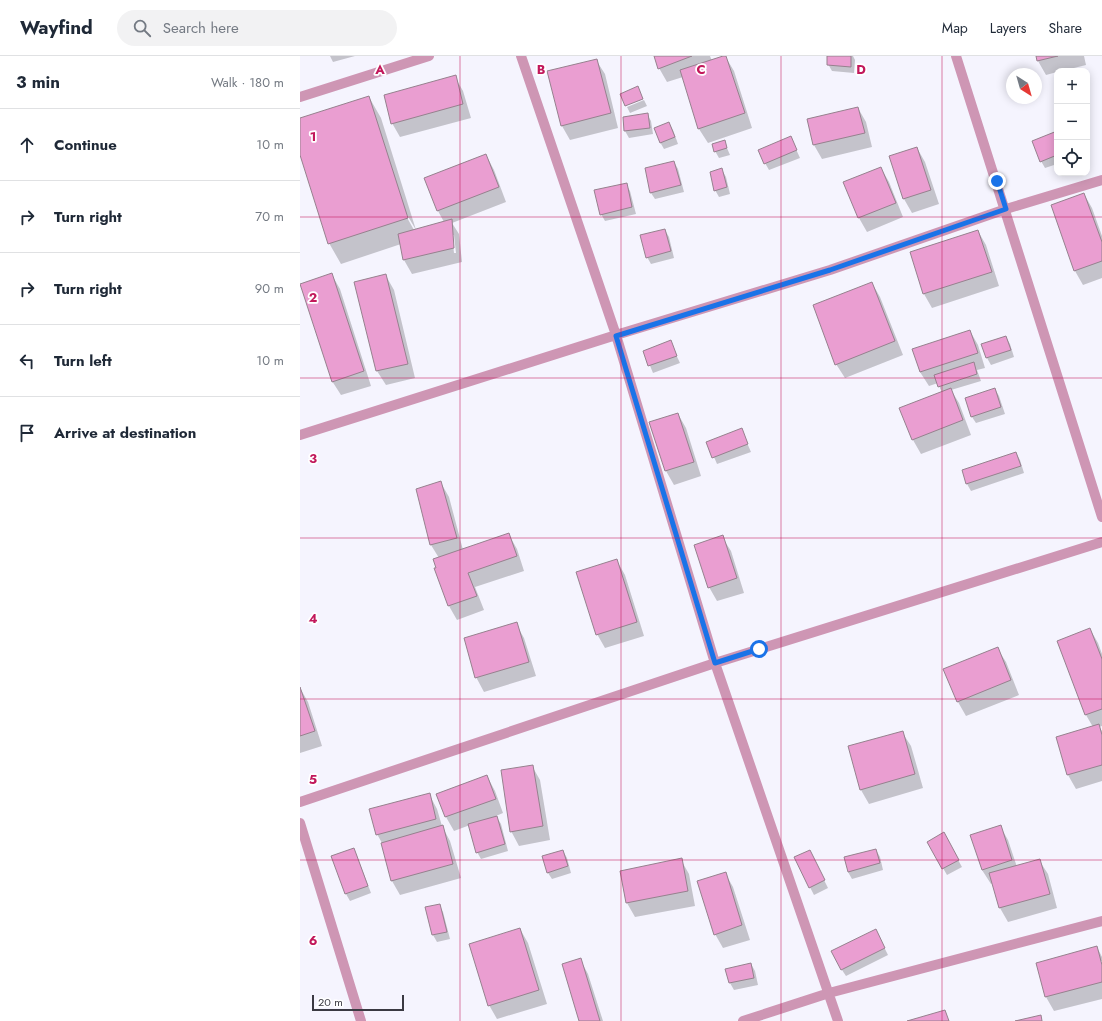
<!DOCTYPE html>
<meta charset="utf-8">
<style>
:root{--surface:#fff;--page:#f2f2f3;--text:#1f2937;--muted:#747a83;--line:#e0e1e3}
body{margin:0;font-family:Jost,sans-serif;background:var(--page);color:var(--text)}
.controls{position:absolute;right:12px;top:12px;display:grid;overflow:hidden;border-radius:8px;box-shadow:0 2px 10px #0003}
.controls button{width:36px;height:36px;display:grid;place-items:center;padding:0;border:0;border-bottom:1px solid var(--line);background:var(--surface);color:var(--text);font:20px sans-serif}
.compass{position:absolute;left:706px;top:12px;width:36px;height:36px;border-radius:50%;background:var(--surface);box-shadow:0 2px 10px #0003;rotate:143deg}
.scale{position:absolute;left:12px;bottom:10px;width:92px;box-sizing:border-box;padding-left:4px;border:2px solid #3a3942;border-top:0;font-size:11px;line-height:14px;white-space:nowrap;color:#3a3942;-webkit-text-stroke:3px #fff;paint-order:stroke}
.stop{position:absolute;width:12px;height:12px;margin:-9px;border:3px solid #1a73e8;border-radius:50%;background:#fff}
.stop.end{background:#1a73e8;border-color:#fff;box-shadow:0 1px 4px #0008}
.list{margin:0;padding:0;list-style:none}
h2{display:flex;justify-content:space-between;align-items:center;height:52px;margin:0;padding:0 16px;font-size:17px}
h2 small{font-size:13px;font-weight:400;color:var(--muted)}
.list li{display:grid;grid-template-columns:26px 1fr auto;gap:12px;align-items:center;box-sizing:border-box;height:72px;padding:0 16px;border-top:1px solid var(--line)}
.list b{display:block;font-size:15px;white-space:nowrap}
.list em{font-size:13px;font-style:normal;color:var(--muted)}
.icon{flex:none;width:22px;height:22px;fill:none;stroke:currentColor;stroke-width:2;stroke-linecap:round;stroke-linejoin:round}
.map{position:relative;flex:none;width:802px;height:965px;overflow:hidden}
header{display:flex;align-items:center;gap:24px;box-sizing:border-box;height:56px;padding:0 20px;background:var(--surface);border-bottom:1px solid var(--line)}
header strong{font-size:19px}
nav{display:flex;gap:22px;margin-inline-start:auto;font-size:14px}
.search{width:280px;height:36px;background:var(--page);display:flex;align-items:center;gap:10px;box-sizing:border-box;padding:0 14px;border-radius:22px;color:var(--muted);font-size:15px}
main{display:flex}
aside{flex:1;background:var(--surface)}
.map>svg:first-child{display:block}
.shadow{fill:#0003;fill-rule:evenodd}
.building{fill:#ea9ed1;stroke:#96818e}
.lines{fill:none;stroke-linecap:round;stroke-linejoin:round}
.minor{stroke:#ce96b4;stroke-width:10}
.route{stroke:#1a73e8;stroke-width:5}
.grid{fill:none;stroke:#c2185b;stroke-width:1;stroke-opacity:0.55}
.grid-label{font-size:13px;text-anchor:middle;font-weight:bold;fill:#c2185b;stroke:#fff;stroke-width:3.5;stroke-linejoin:round;paint-order:stroke}
</style>
<header>
<strong>Wayfind</strong>
<div class="search"><svg class="icon" aria-label="search" viewBox="0 0 24 24"><circle cx="10" cy="10" r="6"/><path d="M15 15l6 6"/></svg>Search here</div>
<nav><a>Map</a><a>Layers</a><a>Share</a></nav>
</header>
<main>
<aside>
<h2>3 min<small>Walk · 180 m</small></h2>
<ul class="list">
<li><svg class="icon" aria-label="ahead" viewBox="0 0 24 24"><path d="M12 20V5M6 11l6-6 6 6"/></svg><div><b>Continue</b></div><em>10 m</em></li>
<li><svg class="icon" aria-label="right" viewBox="0 0 24 24"><path d="M7 20v-9h11M14 6l5 5-5 5"/></svg><div><b>Turn right</b></div><em>70 m</em></li>
<li><svg class="icon" aria-label="right" viewBox="0 0 24 24"><path d="M7 20v-9h11M14 6l5 5-5 5"/></svg><div><b>Turn right</b></div><em>90 m</em></li>
<li><svg class="icon" aria-label="left" viewBox="0 0 24 24"><path d="M17 20v-9H6M10 6l-5 5 5 5"/></svg><div><b>Turn left</b></div><em>10 m</em></li>
<li><svg class="icon" aria-label="arrive" viewBox="0 0 24 24"><path d="M6 21V4h12l-3 4 3 4H6"/></svg><div><b>Arrive at destination</b></div></li>
</ul>
</aside>
<div class="map">
<svg width="802" height="965" viewBox="0 0 802 965">
<rect width="100%" height="100%" fill="#f5f4fe"/>
<path class="shadow" d="M 30,0 L 55,0 L 33,6 Z
M 355,0 L 410,0 L 412,5 L 425,0 L 434,15 L 452,72 L 408,87 L 399,73 L 383,21 L 367,26 L 359,12 Z
M 528,0 L 553,0 L 555,4 L 554,17 L 532,15 L 528,8 Z
M 737,0 L 784,0 L 786,9 L 762,15 L 757,15 L 757,16 L 746,19 L 738,5 Z
M 296,4 L 305,18 L 318,72 L 270,84 L 262,70 Z
M 155,21 L 163,35 L 171,62 L 100,81 L 92,67 Z
M 69,41 L 81,62 L 116,174 L 144,166 L 138,155 L 125,122 L 186,99 L 194,114 L 206,146 L 152,167 L 159,178 L 162,206 L 112,218 L 104,204 L 101,188 L 41,208 L 29,187 L 0,96 L 0,63 ZM 106,157 L 116,174 L 114,174 L 105,158 ZM 152,179 L 154,179 L 156,197 L 154,197 Z
M 344,44 L 347,50 L 330,57 L 327,51 Z
M 558,52 L 566,66 L 572,91 L 522,103 L 514,89 L 508,63 Z
M 347,58 L 351,65 L 353,78 L 329,82 L 325,75 Z
M 369,67 L 373,74 L 378,88 L 364,93 L 360,86 Z
M 757,76 L 757,108 L 745,112 L 741,105 Z
M 491,82 L 500,102 L 469,114 L 465,107 Z
M 424,85 L 430,99 L 419,102 L 415,95 Z
M 617,92 L 625,106 L 639,148 L 612,157 L 604,143 L 590,101 Z
M 374,106 L 378,113 L 384,136 L 355,143 L 351,137 Z
M 581,112 L 589,126 L 603,161 L 567,176 L 559,162 L 545,127 Z
M 422,114 L 426,121 L 430,138 L 419,141 L 415,134 Z
M 326,128 L 330,135 L 336,158 L 305,165 L 301,158 Z
M 784,138 L 792,152 L 802,180 L 802,222 L 783,229 L 775,215 L 752,149 Z
M 365,174 L 369,181 L 374,202 L 351,208 L 347,201 Z
M 678,175 L 686,189 L 699,230 L 632,252 L 624,238 Z
M 32,219 L 40,233 L 71,330 L 41,339 L 32,325 Z
M 86,220 L 94,234 L 115,322 L 86,329 L 77,315 L 55,227 Z
M 572,227 L 580,241 L 603,299 L 545,322 L 536,308 Z
M 670,275 L 678,289 L 685,312 L 677,314 L 681,325 L 651,334 L 659,347 L 671,379 L 621,398 L 613,384 L 642,337 L 638,327 L 629,330 L 620,316 L 613,294 Z
M 706,281 L 710,288 L 714,301 L 691,309 L 687,302 Z
M 370,286 L 380,307 L 353,317 L 344,295 Z
M 695,333 L 699,340 L 705,358 L 676,367 L 672,361 Z
M 378,358 L 386,372 L 401,420 L 374,429 L 366,415 L 351,367 Z
M 441,373 L 451,396 L 417,408 L 408,387 Z
M 716,397 L 720,404 L 724,417 L 671,435 L 667,428 L 663,415 Z
M 141,427 L 149,441 L 163,494 L 209,479 L 217,493 L 224,515 L 175,531 L 184,554 L 157,564 L 149,550 L 135,513 L 137,512 L 139,502 L 131,489 Z
M 422,481 L 431,495 L 444,537 L 417,545 L 409,531 Z
M 317,505 L 325,519 L 344,580 L 305,592 L 297,578 Z
M 216,568 L 224,582 L 236,620 L 184,636 L 176,621 Z
M 790,573 L 798,587 L 802,598 L 802,670 L 799,671 L 802,675 L 802,725 L 776,733 L 768,719 L 757,681 L 793,671 L 786,659 L 758,586 Z
M 697,592 L 706,606 L 719,639 L 666,660 L 658,646 L 645,613 Z
M 0,632 L 8,646 L 22,690 L 0,697 Z
M 602,676 L 611,690 L 623,732 L 569,748 L 561,734 Z
M 232,710 L 240,724 L 250,784 L 219,790 L 211,775 Z
M 187,720 L 195,735 L 203,757 L 196,760 L 201,768 L 208,795 L 181,803 L 177,796 L 170,769 L 154,775 L 146,761 L 138,738 Z
M 129,738 L 137,753 L 142,770 L 150,785 L 161,822 L 100,839 L 92,825 L 82,787 L 77,778 Z
M 700,770 L 708,784 L 717,811 L 739,804 L 748,818 L 757,852 L 708,866 L 700,852 L 693,827 L 691,828 L 682,814 L 672,780 Z
M 647,784 L 662,811 L 647,819 L 628,786 Z
M 53,794 L 57,800 L 71,837 L 50,845 L 46,838 L 33,801 Z
M 576,794 L 580,801 L 583,814 L 552,823 L 548,816 Z
M 263,795 L 267,802 L 271,817 L 252,823 L 248,817 Z
M 495,802 L 513,802 L 528,832 L 514,839 Z
M 381,804 L 389,818 L 395,850 L 335,861 L 327,847 L 321,815 Z
M 425,817 L 433,831 L 450,884 L 423,892 L 415,878 Z
M 139,849 L 143,856 L 150,883 L 137,886 L 133,879 L 126,852 Z
M 220,873 L 228,887 L 247,948 L 197,963 L 189,949 Z
M 579,881 L 588,899 L 546,920 L 542,914 Z
M 797,891 L 802,901 L 802,905 L 800,905 L 802,912 L 802,943 L 754,955 L 746,941 L 737,908 Z
M 280,903 L 288,918 L 303,965 L 280,965 Z
M 451,908 L 455,915 L 458,929 L 434,934 L 430,927 L 427,913 Z"/>
<path class="building" d="M 354,0 L 392,0 L 358,13 Z
M 423,0 L 426,0 L 445,57 L 398,73 L 380,14 Z
M 527,0 L 551,0 L 551,11 L 527,9 Z
M 736,0 L 758,0 L 737,5 Z
M 297,3 L 311,57 L 261,70 L 247,15 Z
M 156,19 L 163,48 L 91,68 L 84,39 Z
M 338,30 L 343,43 L 325,50 L 320,38 Z
M 69,40 L 108,162 L 28,188 L 0,99 L 0,62 Z
M 558,51 L 565,77 L 513,89 L 507,63 Z
M 348,57 L 350,72 L 324,75 L 323,61 Z
M 369,66 L 375,81 L 360,87 L 354,72 Z
M 757,75 L 757,99 L 740,106 L 732,85 Z
M 491,80 L 497,94 L 464,108 L 458,94 Z
M 425,84 L 427,92 L 414,96 L 412,88 Z
M 617,91 L 631,134 L 603,143 L 589,100 Z
M 186,98 L 199,131 L 137,155 L 124,122 Z
M 374,105 L 381,129 L 350,137 L 345,112 Z
M 581,111 L 596,147 L 558,162 L 543,126 Z
M 422,112 L 427,131 L 414,135 L 410,116 Z
M 327,127 L 332,151 L 300,159 L 294,134 Z
M 784,137 L 802,186 L 802,205 L 774,215 L 751,149 Z
M 152,163 L 154,192 L 103,204 L 98,178 Z
M 365,173 L 371,195 L 346,202 L 340,179 Z
M 678,174 L 692,216 L 623,238 L 610,196 Z
M 32,217 L 64,315 L 32,326 L 0,228 Z
M 86,218 L 108,308 L 76,315 L 54,226 Z
M 572,226 L 595,285 L 535,309 L 513,249 Z
M 670,274 L 678,297 L 620,316 L 612,293 Z
M 706,280 L 711,294 L 686,302 L 681,288 Z
M 371,284 L 377,300 L 348,310 L 343,295 Z
M 674,306 L 677,318 L 638,331 L 634,319 Z
M 651,332 L 663,364 L 612,384 L 599,352 Z
M 695,332 L 701,351 L 671,361 L 665,342 Z
M 378,357 L 394,406 L 365,415 L 349,366 Z
M 442,372 L 448,388 L 412,402 L 406,386 Z
M 716,396 L 721,410 L 666,428 L 662,414 Z
M 141,425 L 157,482 L 130,489 L 116,433 Z
M 209,477 L 217,500 L 168,517 L 177,540 L 148,550 L 134,512 L 136,512 L 133,503 Z
M 423,479 L 437,522 L 408,532 L 394,489 Z
M 317,503 L 337,566 L 296,579 L 276,516 Z
M 217,566 L 229,606 L 175,622 L 164,582 Z
M 790,572 L 802,603 L 802,653 L 785,659 L 757,585 Z
M 698,591 L 711,624 L 657,646 L 643,613 Z
M 0,631 L 15,675 L 0,680 Z
M 799,668 L 802,679 L 802,709 L 767,719 L 756,681 Z
M 603,675 L 615,718 L 560,734 L 548,690 Z
M 233,709 L 243,770 L 210,776 L 201,714 Z
M 187,719 L 196,743 L 145,761 L 136,738 Z
M 130,737 L 136,763 L 76,779 L 69,753 Z
M 197,760 L 205,788 L 176,797 L 168,768 Z
M 143,769 L 153,808 L 91,825 L 81,787 Z
M 701,769 L 712,804 L 682,814 L 670,779 Z
M 644,776 L 659,804 L 642,813 L 627,786 Z
M 54,792 L 68,830 L 45,838 L 31,800 Z
M 576,793 L 580,807 L 548,816 L 544,801 Z
M 263,794 L 268,810 L 247,817 L 242,800 Z
M 510,794 L 525,824 L 509,832 L 494,801 Z
M 382,802 L 388,835 L 326,847 L 320,815 Z
M 740,803 L 750,838 L 699,852 L 689,817 Z
M 426,816 L 442,869 L 414,879 L 397,825 Z
M 140,848 L 147,876 L 132,879 L 125,851 Z
M 220,872 L 239,934 L 188,950 L 169,888 Z
M 576,873 L 585,892 L 541,914 L 531,895 Z
M 797,890 L 802,909 L 802,926 L 745,941 L 736,907 Z
M 281,902 L 300,965 L 279,965 L 262,908 Z
M 451,907 L 454,922 L 429,927 L 425,913 Z
M 645,954 L 649,965 L 607,965 Z
M 741,959 L 742,965 L 715,965 Z"/>
<g class="lines">
<path class="minor" d="M 221,0 L 316,279 L 415,607 L 538,965
M 656,0 L 802,461
M 0,41 L 129,0
M 0,379 L 316,279 L 530,214 L 706,153 L 802,124
M 0,746 L 415,607 L 802,486
M 0,767 L 61,965
M 443,965 L 529,937 L 802,865"/>
</g>
<g class="lines">
<path class="route" d="M 459,593 L 415,607 L 316,280 L 530,214 L 706,153 L 697,125"/>
</g>
<path class="grid" d="M 160,0 L 160,965M 321,0 L 321,965M 481,0 L 481,965M 642,0 L 642,965M 0,161 L 802,161M 0,322 L 802,322M 0,482 L 802,482M 0,643 L 802,643M 0,804 L 802,804"/>
<g class="grid-label">
<text x="80" y="18">A</text>
<text x="241" y="18">B</text>
<text x="401" y="18">C</text>
<text x="561" y="18">D</text>
<text x="13" y="85">1</text>
<text x="13" y="246">2</text>
<text x="13" y="407">3</text>
<text x="13" y="567">4</text>
<text x="13" y="728">5</text>
<text x="13" y="889">6</text>
</g>
</svg>
<div class="controls">
<button>+</button>
<button>−</button>
<button><svg class="icon" aria-label="locate" viewBox="0 0 24 24"><circle cx="12" cy="12" r="6"/><path d="M12 2v4M12 18v4M2 12h4M18 12h4"/></svg></button>
</div>
<svg class="compass" viewBox="-18 -18 36 36"><path d="M0-13l5 13h-10z" fill="#e53935"/><path d="M0 13l5-13h-10z" fill="#747a83"/></svg>
<div class="scale">20 m</div>
<div class="stop" style="left:459px;top:593px"></div>
<div class="stop end" style="left:697px;top:125px"></div>
</div>
</main>
